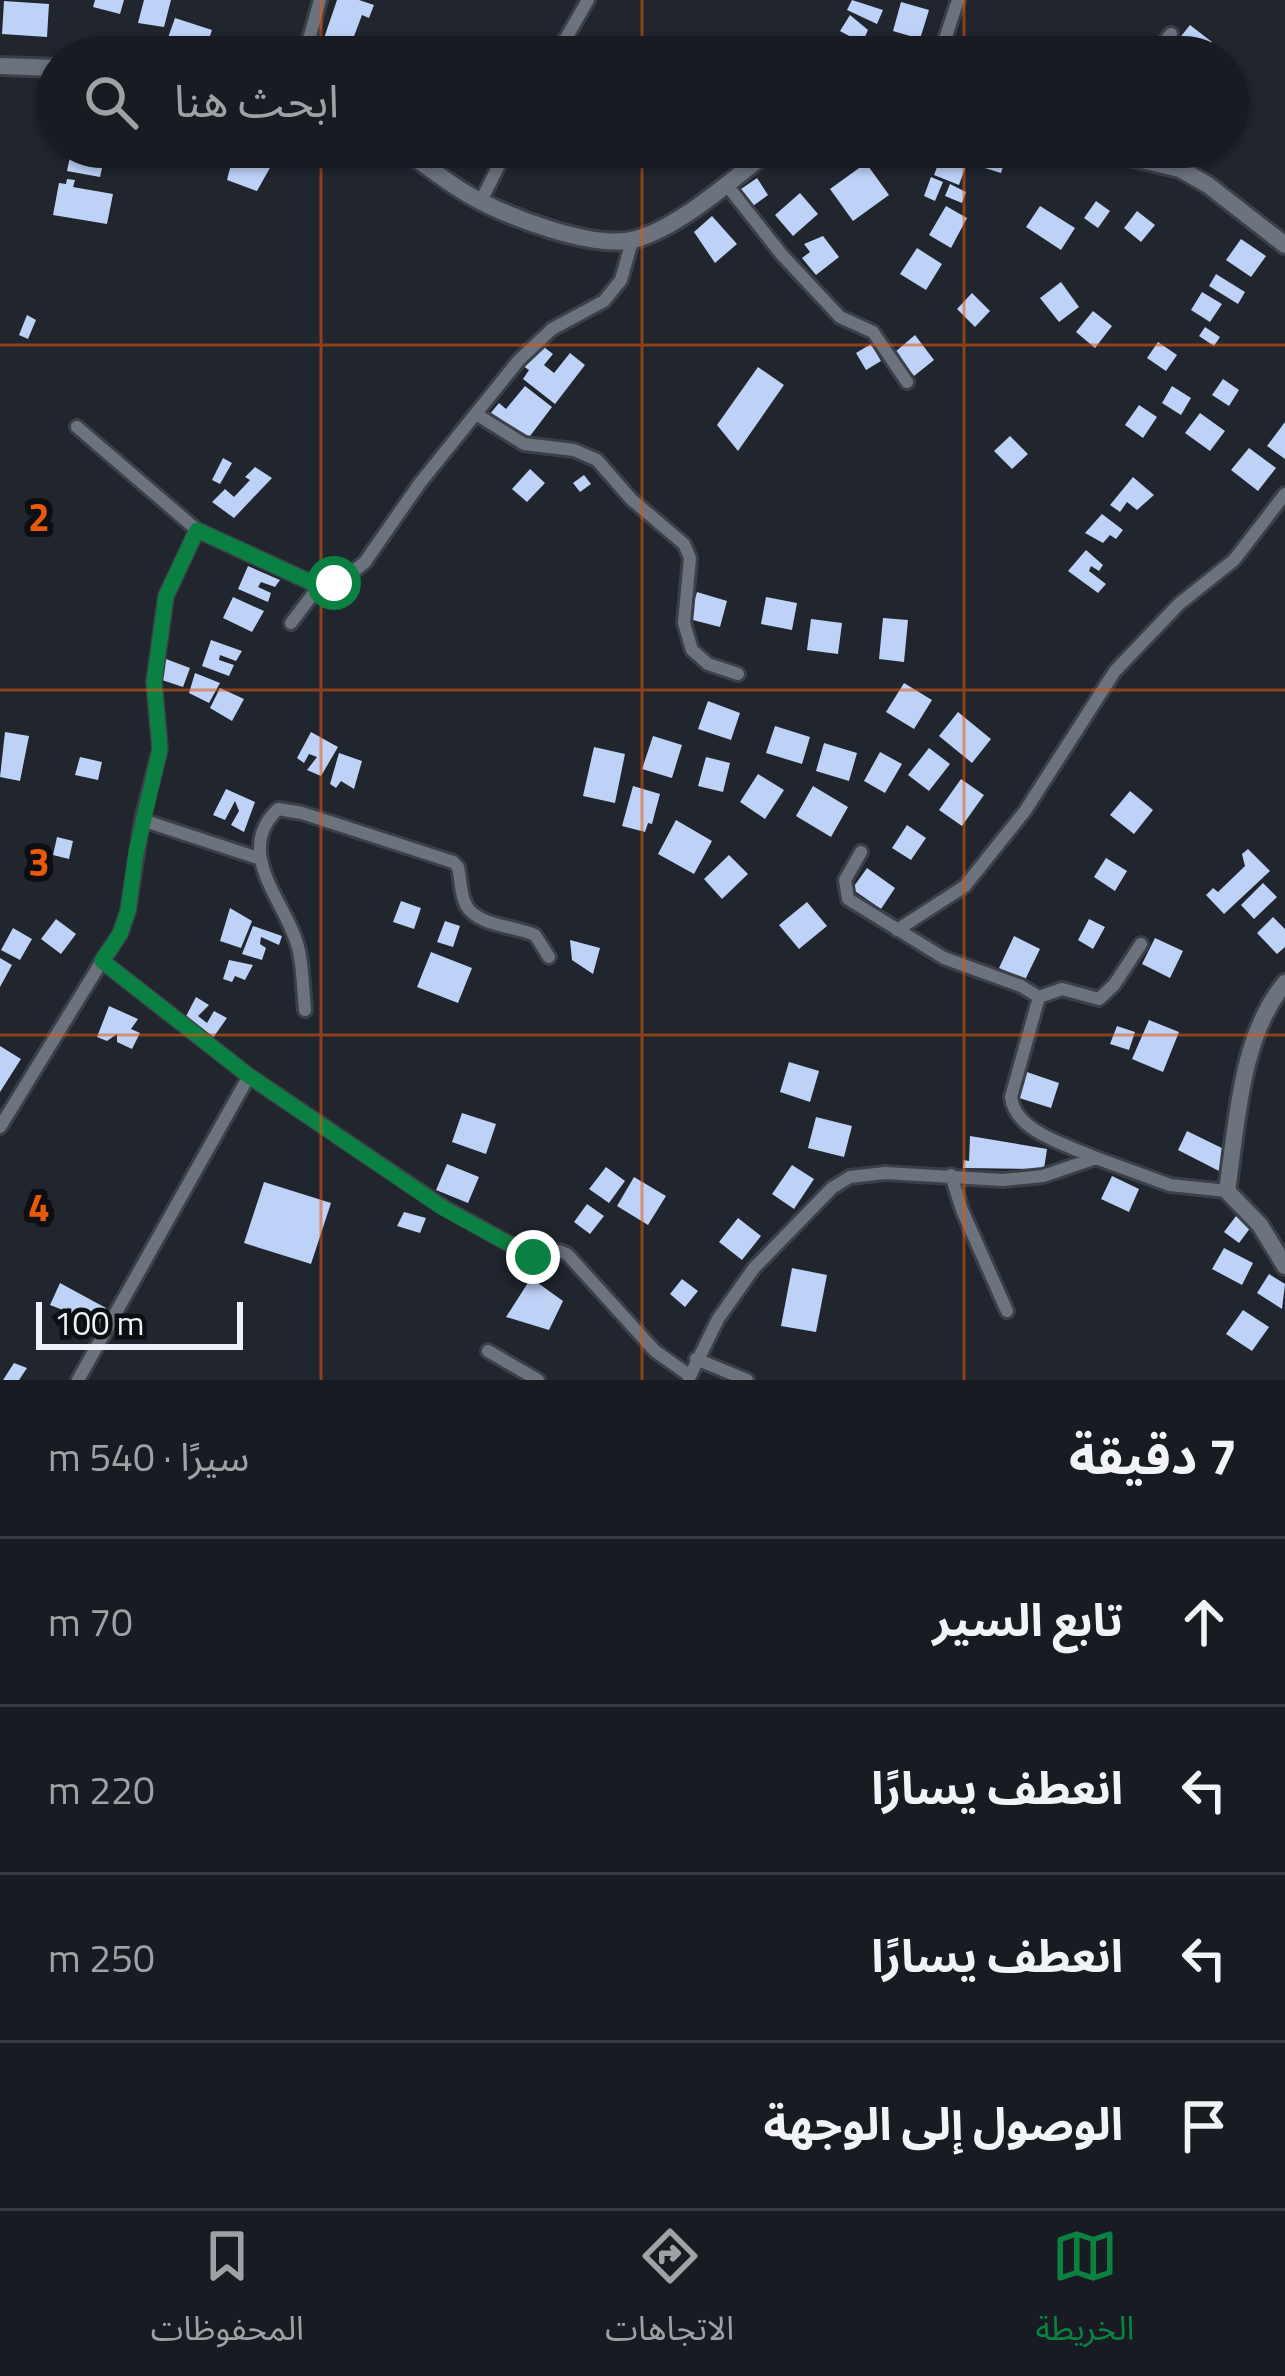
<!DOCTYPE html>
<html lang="ar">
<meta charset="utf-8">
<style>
:root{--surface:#181c22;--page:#21252a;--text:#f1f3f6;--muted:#9fa1a5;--line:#363a40;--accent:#0b8043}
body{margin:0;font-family:"Titillium Web","Noto Sans Arabic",sans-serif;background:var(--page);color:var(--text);direction:rtl}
.scale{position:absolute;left:36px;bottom:30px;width:207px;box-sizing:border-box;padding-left:12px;border:6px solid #edf1f8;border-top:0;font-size:33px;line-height:42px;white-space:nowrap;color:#edf1f8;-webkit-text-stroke:9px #0c0e12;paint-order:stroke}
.stop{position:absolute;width:36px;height:36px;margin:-27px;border:9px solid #0b8043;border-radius:50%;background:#fff}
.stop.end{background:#0b8043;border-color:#fff;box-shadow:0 3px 12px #0008}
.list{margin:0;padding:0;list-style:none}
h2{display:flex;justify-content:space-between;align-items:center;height:156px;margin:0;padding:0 48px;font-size:51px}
h2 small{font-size:39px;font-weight:400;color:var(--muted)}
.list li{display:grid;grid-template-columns:78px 1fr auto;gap:36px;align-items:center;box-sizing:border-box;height:168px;padding:0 48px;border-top:3px solid var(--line)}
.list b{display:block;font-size:45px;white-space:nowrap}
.list em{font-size:39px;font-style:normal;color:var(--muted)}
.icon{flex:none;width:66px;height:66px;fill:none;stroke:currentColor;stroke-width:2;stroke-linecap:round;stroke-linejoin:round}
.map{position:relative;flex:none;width:1285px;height:1380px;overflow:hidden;direction:ltr}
.search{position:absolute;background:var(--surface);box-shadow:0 3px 9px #0004;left:36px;right:36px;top:36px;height:132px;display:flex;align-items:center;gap:30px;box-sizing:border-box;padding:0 42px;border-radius:66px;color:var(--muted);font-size:45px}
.sheet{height:828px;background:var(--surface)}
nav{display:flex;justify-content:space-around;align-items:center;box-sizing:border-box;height:168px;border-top:3px solid var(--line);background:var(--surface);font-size:33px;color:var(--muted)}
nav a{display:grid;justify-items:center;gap:6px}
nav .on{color:var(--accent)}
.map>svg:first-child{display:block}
.building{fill:#bed2f8}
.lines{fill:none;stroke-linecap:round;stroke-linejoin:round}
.street-casing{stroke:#3b4048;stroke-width:18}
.secondary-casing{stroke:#3b4048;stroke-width:22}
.street{stroke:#6c727e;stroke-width:12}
.secondary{stroke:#6c727e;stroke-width:16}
.route{stroke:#0b8043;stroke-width:15}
.grid{fill:none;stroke:#e8590c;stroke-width:3;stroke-opacity:0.55}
.grid-label{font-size:39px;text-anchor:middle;font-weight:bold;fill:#e8590c;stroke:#0c0e12;stroke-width:12;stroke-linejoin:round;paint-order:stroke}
</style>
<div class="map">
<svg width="1285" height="1380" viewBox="0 0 1285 1380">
<rect width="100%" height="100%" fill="#20252e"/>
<path class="building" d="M 95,0 L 124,0 L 120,14 L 93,7 Z
M 144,0 L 171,0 L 164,27 L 138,23 Z
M 337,0 L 359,0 L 374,5 L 369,18 L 362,15 L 350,47 L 323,41 Z
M 852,0 L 883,10 L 877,24 L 847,10 Z
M 4,1 L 49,4 L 47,37 L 2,34 Z
M 901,2 L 929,10 L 920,39 L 893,31 Z
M 850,15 L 868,30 L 862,43 L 840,31 Z
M 175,18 L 212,30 L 203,57 L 164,49 Z
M 1190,25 L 1212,42 L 1201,57 L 1190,57 L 1174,45 Z
M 72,147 L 107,147 L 105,158 L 91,155 L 104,159 L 100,177 L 67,171 Z
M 978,147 L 1008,151 L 1001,173 L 972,164 Z
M 234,152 L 271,166 L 257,191 L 227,180 Z
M 942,154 L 967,163 L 959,185 L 934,175 Z
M 866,163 L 889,195 L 853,221 L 830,189 Z
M 931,177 L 943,182 L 935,201 L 924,196 Z
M 757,178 L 768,195 L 753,206 L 741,189 Z
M 67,179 L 75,180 L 73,187 L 113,194 L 107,224 L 53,215 L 59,183 L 66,184 Z
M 950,184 L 966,192 L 962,203 L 945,196 Z
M 800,193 L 818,214 L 793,236 L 775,215 Z
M 1096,201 L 1110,211 L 1098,228 L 1084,218 Z
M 946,206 L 967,218 L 951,248 L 929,235 Z
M 1040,206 L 1075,228 L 1061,250 L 1026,227 Z
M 1137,211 L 1155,225 L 1141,242 L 1124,228 Z
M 712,216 L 737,244 L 715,263 L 694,232 Z
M 823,236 L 839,257 L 816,275 L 802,258 L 810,252 L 804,244 Z
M 1241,239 L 1266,256 L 1251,277 L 1226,260 Z
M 917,248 L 942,264 L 926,290 L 900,274 Z
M 1216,274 L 1245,292 L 1238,304 L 1209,286 Z
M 1061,282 L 1079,307 L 1059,322 L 1040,298 Z
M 1202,292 L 1222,304 L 1210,322 L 1191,310 Z
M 972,293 L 990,311 L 975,327 L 957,309 Z
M 1093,311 L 1112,326 L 1095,348 L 1076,332 Z
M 27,315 L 36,320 L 28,339 L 19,335 Z
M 1205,327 L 1220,337 L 1214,346 L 1199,336 Z
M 915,335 L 934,360 L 914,376 L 895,352 Z
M 1158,342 L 1177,355 L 1166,371 L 1147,358 Z
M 540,344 L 553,354 L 544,365 L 554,373 L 570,353 L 585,365 L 555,404 L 523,379 L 529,370 L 523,366 Z
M 871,344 L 881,361 L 866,370 L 856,353 Z
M 758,367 L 784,385 L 738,451 L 717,425 Z
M 1223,379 L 1239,390 L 1229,406 L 1212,395 Z
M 525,386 L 552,407 L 524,444 L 489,415 L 499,403 L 506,409 Z
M 1172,386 L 1191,398 L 1181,415 L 1162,403 Z
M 1139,405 L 1157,417 L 1143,438 L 1125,425 Z
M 1200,413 L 1225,431 L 1210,451 L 1185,433 Z
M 1285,422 L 1285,459 L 1267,446 Z
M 1010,436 L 1028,454 L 1012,469 L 994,451 Z
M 1249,448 L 1276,468 L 1258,491 L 1231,470 Z
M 223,458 L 232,463 L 220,484 L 212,480 Z
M 255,467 L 272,478 L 234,518 L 212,502 L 225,489 L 234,497 L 250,480 L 245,477 Z
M 530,469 L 545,483 L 527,502 L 512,489 Z
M 584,475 L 591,484 L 580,492 L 573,483 Z
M 1133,477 L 1154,495 L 1137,510 L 1127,502 L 1120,512 L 1110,505 Z
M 1102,514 L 1123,530 L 1116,539 L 1110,535 L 1103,543 L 1085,533 Z
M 1086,550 L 1103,565 L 1099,571 L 1091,566 L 1089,571 L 1106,584 L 1098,593 L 1068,571 Z
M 248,566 L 280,580 L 275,587 L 261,582 L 258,587 L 271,593 L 268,602 L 238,589 Z
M 697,592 L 727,601 L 720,627 L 689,619 Z
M 233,597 L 264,611 L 252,632 L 223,618 Z
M 766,597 L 797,603 L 792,630 L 761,624 Z
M 883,618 L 908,620 L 904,662 L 879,659 Z
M 811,619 L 842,623 L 838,654 L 807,650 Z
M 211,640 L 242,651 L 236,661 L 220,655 L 219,660 L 234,665 L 229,676 L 202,666 Z
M 166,659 L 190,668 L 183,687 L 159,679 Z
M 195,673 L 220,683 L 209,703 L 189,693 Z
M 904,683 L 932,700 L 914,729 L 886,712 Z
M 220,688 L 244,699 L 232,721 L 210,708 Z
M 708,701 L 740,713 L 731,740 L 698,729 Z
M 958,712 L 991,739 L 972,763 L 939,736 Z
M 775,726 L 810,737 L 802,764 L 766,753 Z
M 5,732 L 29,736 L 20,781 L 0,777 Z
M 311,732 L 338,747 L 321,776 L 307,770 L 317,757 L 309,754 L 304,763 L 297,758 Z
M 653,736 L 682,745 L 672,778 L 642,769 Z
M 824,743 L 857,753 L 849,781 L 816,771 Z
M 594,747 L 625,754 L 615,803 L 583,796 Z
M 929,748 L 950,764 L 929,791 L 908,775 Z
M 880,752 L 902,764 L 885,793 L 864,781 Z
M 339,753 L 362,761 L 354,789 L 341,781 L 336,788 L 330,784 Z
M 80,757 L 102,762 L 98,780 L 75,775 Z
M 706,757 L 730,763 L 723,792 L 698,786 Z
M 758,774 L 784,790 L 765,819 L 740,802 Z
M 961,779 L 984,795 L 962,826 L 939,810 Z
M 633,786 L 660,794 L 652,824 L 648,823 L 645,832 L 622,826 Z
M 813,786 L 848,807 L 831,837 L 796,816 Z
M 226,789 L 255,802 L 244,832 L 231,825 L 239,811 L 235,801 L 225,820 L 213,815 Z
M 1130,791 L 1153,810 L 1134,834 L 1110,815 Z
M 676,820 L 712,841 L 694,874 L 658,854 Z
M 907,825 L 926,838 L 911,860 L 892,848 Z
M 57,837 L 73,841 L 69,859 L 53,855 Z
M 1248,849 L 1270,871 L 1224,914 L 1206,895 L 1213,888 L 1218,892 L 1245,866 L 1242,854 Z
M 729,855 L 748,874 L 722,899 L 704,879 Z
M 1106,858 L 1127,871 L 1115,891 L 1094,877 Z
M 867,868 L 895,888 L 881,909 L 852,889 Z
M 1263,883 L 1277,897 L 1254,919 L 1241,905 Z
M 401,901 L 421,908 L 414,929 L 393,922 Z
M 807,902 L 827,926 L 799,949 L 779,925 Z
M 230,908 L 252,921 L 241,948 L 220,941 Z
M 1273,917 L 1285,929 L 1285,947 L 1277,954 L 1257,933 Z
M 56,919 L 76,934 L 61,954 L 41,939 Z
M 1089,919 L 1105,927 L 1093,949 L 1078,940 Z
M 445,921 L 460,926 L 453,947 L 437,942 Z
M 253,926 L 282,936 L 279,945 L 261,937 L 260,944 L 266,948 L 262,960 L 242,954 Z
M 13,928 L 32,939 L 20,960 L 1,950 Z
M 1014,936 L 1040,949 L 1025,980 L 999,968 Z
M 1155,938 L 1183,951 L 1170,978 L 1142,964 Z
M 570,940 L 600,948 L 593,974 L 572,960 Z
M 431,952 L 472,968 L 458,1003 L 417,987 Z
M 0,958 L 12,965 L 0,987 Z
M 229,960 L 253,965 L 245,980 L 235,976 L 232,982 L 223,979 Z
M 196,997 L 209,1005 L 198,1016 L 207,1023 L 214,1011 L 227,1018 L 210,1042 L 183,1022 Z
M 109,1006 L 138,1019 L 131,1029 L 140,1033 L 132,1049 L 117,1042 L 117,1034 L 107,1041 L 97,1037 Z
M 1149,1020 L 1179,1032 L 1163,1072 L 1132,1059 Z
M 1117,1026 L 1135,1032 L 1129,1050 L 1110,1044 Z
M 0,1046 L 21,1059 L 0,1092 Z
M 789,1062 L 819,1071 L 810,1102 L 780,1092 Z
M 1024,1071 L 1059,1083 L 1051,1108 L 1016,1097 Z
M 462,1113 L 496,1124 L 486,1154 L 452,1142 Z
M 816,1117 L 852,1126 L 844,1157 L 808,1148 Z
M 1187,1131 L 1230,1152 L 1221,1172 L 1178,1150 Z
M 970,1136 L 1047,1149 L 1044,1169 L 963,1168 L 964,1160 L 969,1161 Z
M 447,1164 L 479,1177 L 468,1203 L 436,1190 Z
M 792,1165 L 814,1179 L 794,1209 L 772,1194 Z
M 606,1167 L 625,1181 L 609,1203 L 589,1189 Z
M 1112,1176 L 1139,1189 L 1129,1212 L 1101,1199 Z
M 634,1177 L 666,1196 L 648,1225 L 617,1206 Z
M 264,1182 L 331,1203 L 311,1264 L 244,1243 Z
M 587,1204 L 604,1216 L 590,1234 L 574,1222 Z
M 404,1212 L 426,1218 L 420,1233 L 397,1226 Z
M 1236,1216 L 1251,1227 L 1239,1243 L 1224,1232 Z
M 738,1218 L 761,1236 L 742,1260 L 719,1242 Z
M 1224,1248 L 1253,1263 L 1242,1285 L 1212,1269 Z
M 792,1268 L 827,1275 L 816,1332 L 781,1326 Z
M 1269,1274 L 1285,1284 L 1282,1309 L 1257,1293 Z
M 531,1278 L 563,1301 L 549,1330 L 506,1317 Z
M 682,1279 L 698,1291 L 685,1307 L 670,1294 Z
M 60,1283 L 106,1308 L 99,1324 L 50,1305 Z
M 1243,1310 L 1269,1327 L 1252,1351 L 1226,1334 Z
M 14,1363 L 27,1368 L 19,1380 L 3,1380 Z"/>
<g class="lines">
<g class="street-casing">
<path id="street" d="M 304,57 L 320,0
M 555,57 L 588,0
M 939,57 L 958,0
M 1152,57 L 1171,34
M 726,184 L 782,255 L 840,317 L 873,332 L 907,382
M 481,201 L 508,147
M 476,414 L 524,444 L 574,450 L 597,460 L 631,499 L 684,544 L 690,558 L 684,623 L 692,650 L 708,664 L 738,674
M 77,427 L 197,530 L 319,586 L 348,576 L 365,562 L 420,483 L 519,360 L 552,329 L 604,301 L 621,280 L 632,241
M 291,623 L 319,586
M 142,820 L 258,858
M 861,852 L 845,880 L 848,899 L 944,958 L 1021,986 L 1039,997 L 1011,1097 C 1015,1132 1068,1145 1096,1158
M 897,930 L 965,886 L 1025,811 L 1115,671 L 1179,604 L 1234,560 L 1285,494
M 102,961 L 120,934 L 128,911 L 142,820 L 160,749 L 154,682 L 166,596 L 197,530
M 1039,997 L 1062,989 L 1099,999 L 1114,985 L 1141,944
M 305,1010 C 303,991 303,970 299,951 C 289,904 231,854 278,809 L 302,813 L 453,862 L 458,867 C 461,879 460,894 466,905 C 477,926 515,926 535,935 L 549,957
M 0,1127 L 102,961 L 249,1076 L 443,1207 L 533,1257 L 559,1251 L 567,1254 L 655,1351 L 689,1375
M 951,1175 L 962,1210 L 1007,1311
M 488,1351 L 538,1380
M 696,1359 L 747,1380
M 689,1378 L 718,1319 L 754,1268 L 832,1188 L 850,1177 L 885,1173 L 1003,1180 L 1043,1176 L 1096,1158 L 1170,1185 L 1227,1191
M 78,1380 L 249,1076"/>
</g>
<g class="secondary-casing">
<path id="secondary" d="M 0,66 L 57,68
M 400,147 C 423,163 445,181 469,195 C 505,216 595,251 636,239 C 682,226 736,176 774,147
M 1086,147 L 1180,169 L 1208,185 L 1285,245
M 1285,983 C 1240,1037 1237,1124 1227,1191 L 1260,1225 L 1285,1266"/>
</g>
<use href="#street" class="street"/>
<use href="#secondary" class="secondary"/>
</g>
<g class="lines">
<path class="route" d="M 334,583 L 319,586 L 197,530 L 166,596 L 154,682 L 160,749 L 136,853 L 128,911 L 120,934 L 102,961 L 249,1076 L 443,1208 L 533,1257"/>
</g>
<path class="grid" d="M 321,0 L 321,57M 642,0 L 642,57M 964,0 L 964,57M 321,147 L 321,1380M 642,147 L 642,1380M 964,147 L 964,1380M 0,345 L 1285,345M 0,690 L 1285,690M 0,1035 L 1285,1035"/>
<g class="grid-label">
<text x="39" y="531">2</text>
<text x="39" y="876">3</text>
<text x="39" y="1221">4</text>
</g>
</svg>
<div class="scale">100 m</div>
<div class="stop" style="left:334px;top:583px"></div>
<div class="stop end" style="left:533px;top:1257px"></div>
<div class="search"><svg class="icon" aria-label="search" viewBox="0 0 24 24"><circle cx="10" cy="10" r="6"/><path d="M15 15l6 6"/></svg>ابحث هنا</div>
</div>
<section class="sheet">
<h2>7 دقيقة<small>سيرًا · 540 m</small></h2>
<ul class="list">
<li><svg class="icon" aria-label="ahead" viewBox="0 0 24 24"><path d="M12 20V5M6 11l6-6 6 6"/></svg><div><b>تابع السير</b></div><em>70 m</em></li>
<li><svg class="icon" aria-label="left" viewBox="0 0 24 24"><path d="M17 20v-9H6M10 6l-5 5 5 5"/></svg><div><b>انعطف يسارًا</b></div><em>220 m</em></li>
<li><svg class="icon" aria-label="left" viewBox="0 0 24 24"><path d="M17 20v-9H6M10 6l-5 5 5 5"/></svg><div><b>انعطف يسارًا</b></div><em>250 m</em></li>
<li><svg class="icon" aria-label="arrive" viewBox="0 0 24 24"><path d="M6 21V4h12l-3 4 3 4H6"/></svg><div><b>الوصول إلى الوجهة</b></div></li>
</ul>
</section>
<nav>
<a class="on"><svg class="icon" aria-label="map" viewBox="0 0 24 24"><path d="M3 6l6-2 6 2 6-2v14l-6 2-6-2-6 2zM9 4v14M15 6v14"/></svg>الخريطة</a>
<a><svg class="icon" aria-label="directions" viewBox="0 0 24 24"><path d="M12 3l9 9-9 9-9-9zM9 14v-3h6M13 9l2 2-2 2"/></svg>الاتجاهات</a>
<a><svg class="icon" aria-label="saved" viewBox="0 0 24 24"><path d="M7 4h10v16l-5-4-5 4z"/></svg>المحفوظات</a>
</nav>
